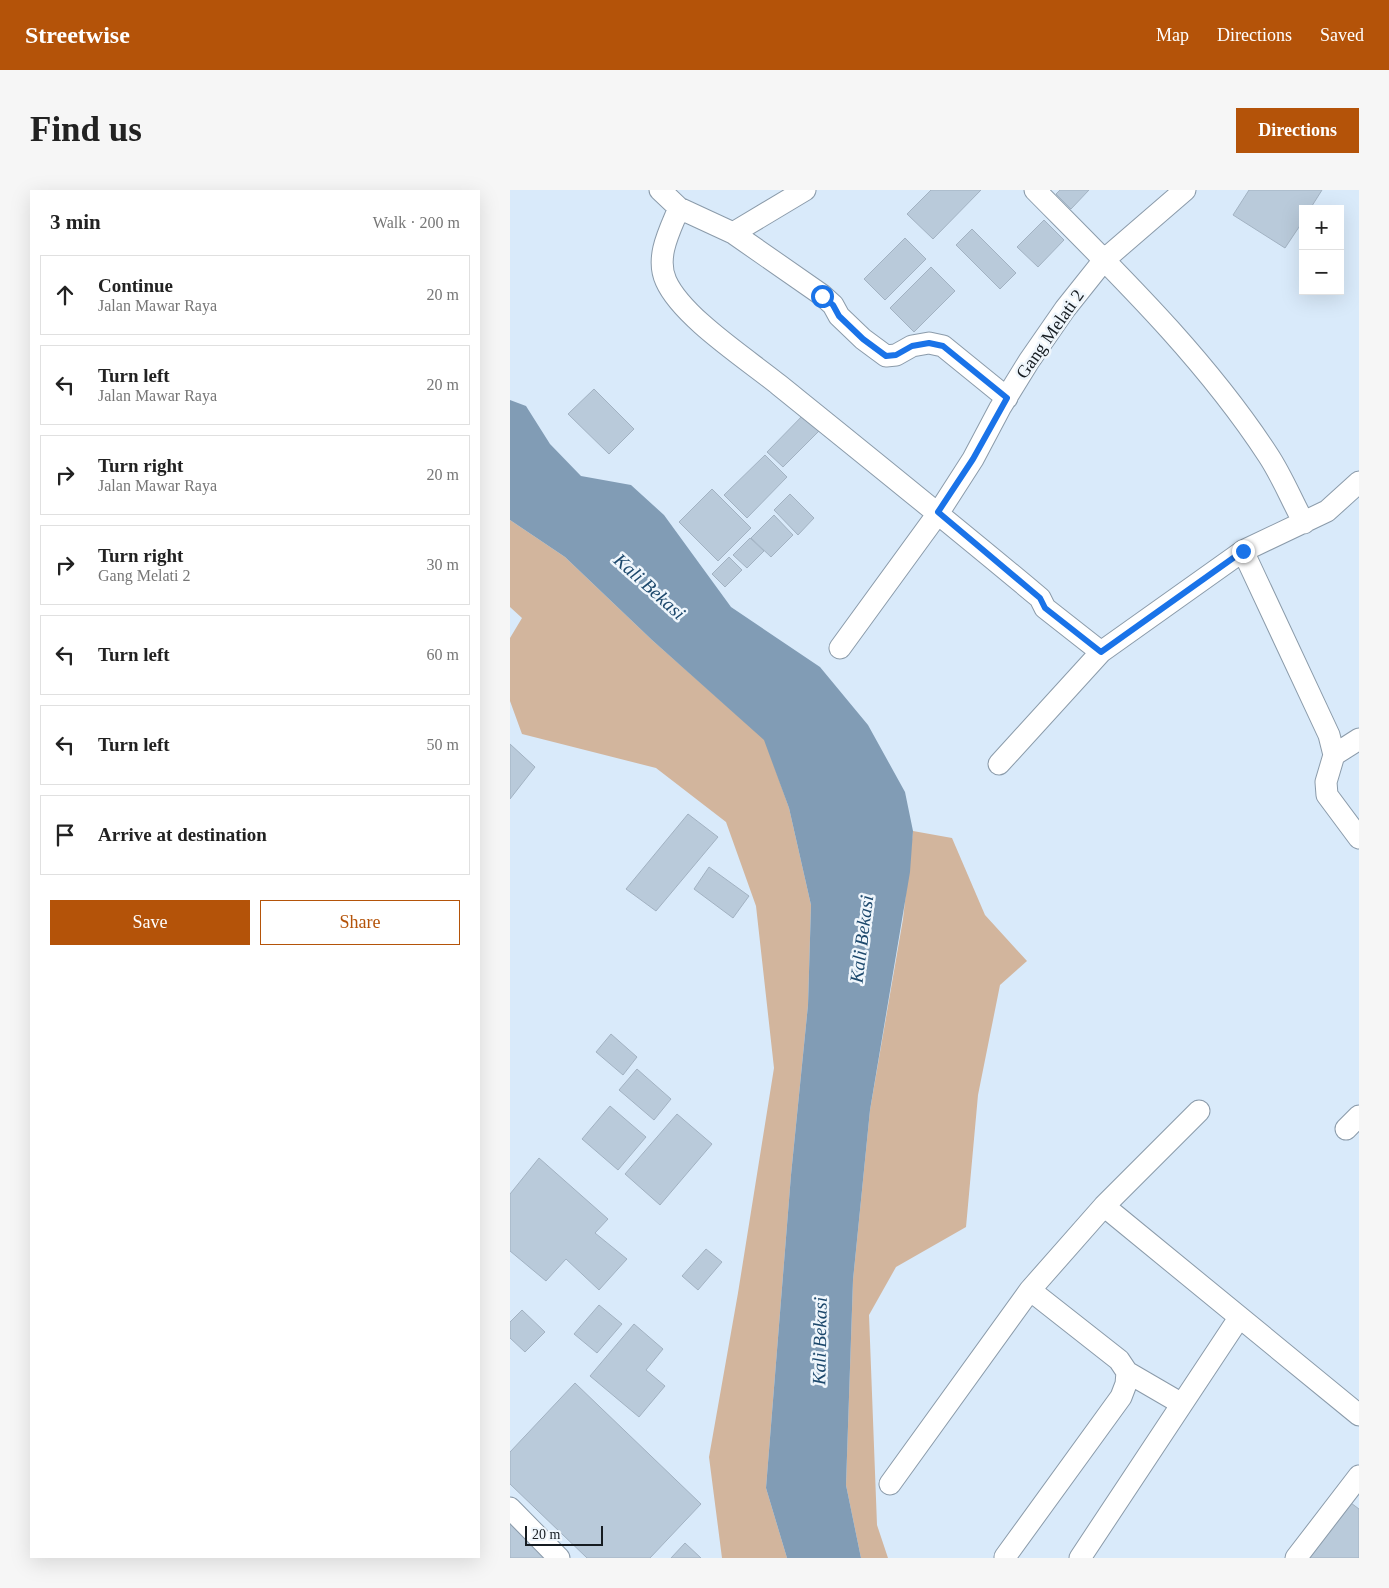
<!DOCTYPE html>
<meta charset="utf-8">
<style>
:root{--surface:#fff;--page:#f6f6f6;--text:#222;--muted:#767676;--line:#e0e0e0;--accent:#b45309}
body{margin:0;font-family:Georgia,serif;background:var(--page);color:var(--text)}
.controls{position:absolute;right:15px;top:15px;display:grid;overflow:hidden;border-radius:0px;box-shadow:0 5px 20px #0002}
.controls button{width:45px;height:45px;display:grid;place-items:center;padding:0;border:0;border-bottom:1px solid var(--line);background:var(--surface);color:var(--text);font:25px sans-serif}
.scale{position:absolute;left:15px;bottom:12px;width:78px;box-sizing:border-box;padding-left:5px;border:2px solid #161c21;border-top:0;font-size:14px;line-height:18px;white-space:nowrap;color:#161c21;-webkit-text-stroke:4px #eff6fc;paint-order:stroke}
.stop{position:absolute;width:15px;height:15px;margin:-11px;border:4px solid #1a73e8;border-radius:50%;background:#fff}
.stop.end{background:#1a73e8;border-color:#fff;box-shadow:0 1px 5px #0008}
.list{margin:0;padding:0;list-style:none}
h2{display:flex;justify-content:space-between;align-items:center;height:65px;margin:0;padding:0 20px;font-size:21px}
h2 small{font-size:16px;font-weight:400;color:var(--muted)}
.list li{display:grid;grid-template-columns:32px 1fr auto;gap:15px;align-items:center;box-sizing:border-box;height:80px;margin:0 10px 10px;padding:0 10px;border:1px solid var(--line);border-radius:0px}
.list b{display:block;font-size:19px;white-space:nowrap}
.list p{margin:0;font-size:16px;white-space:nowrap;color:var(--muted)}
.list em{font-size:16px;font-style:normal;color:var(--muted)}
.actions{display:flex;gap:10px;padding:15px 20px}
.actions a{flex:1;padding:11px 0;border:1px solid var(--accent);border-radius:0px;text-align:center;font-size:18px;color:var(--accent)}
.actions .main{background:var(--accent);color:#fff}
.icon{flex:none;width:28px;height:28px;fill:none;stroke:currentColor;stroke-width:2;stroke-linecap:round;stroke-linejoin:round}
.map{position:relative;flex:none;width:849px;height:1368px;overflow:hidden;border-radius:0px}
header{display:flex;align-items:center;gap:30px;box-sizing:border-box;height:70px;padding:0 25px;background:var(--accent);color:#fff}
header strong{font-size:24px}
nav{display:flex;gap:28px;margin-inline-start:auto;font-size:18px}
.intro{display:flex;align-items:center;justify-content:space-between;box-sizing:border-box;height:120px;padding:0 30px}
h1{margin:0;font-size:35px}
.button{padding:12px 22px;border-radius:0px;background:var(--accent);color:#fff;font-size:18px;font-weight:700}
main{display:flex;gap:30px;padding:0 30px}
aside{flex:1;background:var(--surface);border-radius:0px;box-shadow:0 5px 20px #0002}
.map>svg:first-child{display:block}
.green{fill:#d2b59d}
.water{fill:#819cb5}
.building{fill:#b9cada;stroke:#a2b2c2}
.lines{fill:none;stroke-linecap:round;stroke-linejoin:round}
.street-casing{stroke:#8b9baa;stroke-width:23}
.street{stroke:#fff;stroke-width:21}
.route{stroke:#1a73e8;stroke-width:6}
.labels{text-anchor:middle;stroke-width:5;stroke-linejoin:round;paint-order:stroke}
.street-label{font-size:18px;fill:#161c21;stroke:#eff6fc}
.water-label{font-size:19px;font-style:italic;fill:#1c486c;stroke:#eff6fc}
</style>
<header>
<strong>Streetwise</strong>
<nav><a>Map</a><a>Directions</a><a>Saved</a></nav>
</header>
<div class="intro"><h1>Find us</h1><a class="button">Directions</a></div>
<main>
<aside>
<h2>3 min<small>Walk · 200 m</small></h2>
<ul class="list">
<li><svg class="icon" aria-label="ahead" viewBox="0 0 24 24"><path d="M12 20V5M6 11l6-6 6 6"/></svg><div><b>Continue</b><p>Jalan Mawar Raya</p></div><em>20 m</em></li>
<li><svg class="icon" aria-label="left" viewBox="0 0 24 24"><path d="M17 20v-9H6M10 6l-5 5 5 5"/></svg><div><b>Turn left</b><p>Jalan Mawar Raya</p></div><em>20 m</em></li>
<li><svg class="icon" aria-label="right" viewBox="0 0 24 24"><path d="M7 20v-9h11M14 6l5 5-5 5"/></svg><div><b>Turn right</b><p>Jalan Mawar Raya</p></div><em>20 m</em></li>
<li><svg class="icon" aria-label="right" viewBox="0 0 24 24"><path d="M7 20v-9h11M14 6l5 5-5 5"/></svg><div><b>Turn right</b><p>Gang Melati 2</p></div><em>30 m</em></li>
<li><svg class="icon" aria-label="left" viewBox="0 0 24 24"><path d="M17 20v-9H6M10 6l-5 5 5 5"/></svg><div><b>Turn left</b></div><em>60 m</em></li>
<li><svg class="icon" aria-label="left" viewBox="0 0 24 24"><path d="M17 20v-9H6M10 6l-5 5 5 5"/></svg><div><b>Turn left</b></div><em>50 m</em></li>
<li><svg class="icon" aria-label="arrive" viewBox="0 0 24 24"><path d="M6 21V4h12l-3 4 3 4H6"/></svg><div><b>Arrive at destination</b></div></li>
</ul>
<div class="actions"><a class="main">Save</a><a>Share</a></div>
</aside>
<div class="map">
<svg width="849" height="1368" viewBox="0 0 849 1368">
<rect width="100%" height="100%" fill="#d9eafa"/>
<path class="green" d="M 0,330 L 55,367 L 142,450 L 255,550 L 279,618 L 301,715 L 298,815 L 281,985 L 256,1298 L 277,1368 L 212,1368 L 199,1267 L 228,1103 L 264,878 L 246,716 L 216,632 L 146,578 L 12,544 L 0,511 L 0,448 L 12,428 L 0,417 Z
M 403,641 L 442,648 L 475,725 L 517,771 L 490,795 L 468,905 L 456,1037 L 386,1077 L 359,1125 L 367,1335 L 378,1368 L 351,1368 L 336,1295 L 343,1090 L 360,920 L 393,729 Z"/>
<path class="water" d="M 0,210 L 16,216 L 40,254 L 71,286 L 121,295 L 154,325 L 221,417 L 310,477 L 358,535 L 395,602 L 403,641 L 400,682 L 360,920 L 343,1090 L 336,1295 L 351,1368 L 277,1368 L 256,1298 L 281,985 L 298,815 L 301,715 L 279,618 L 254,550 L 142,450 L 55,367 L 0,330 Z"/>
<path class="building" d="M 421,0 L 471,0 L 423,49 L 397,24 Z
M 550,0 L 579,0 L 561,19 L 546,4 Z
M 739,0 L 812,0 L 800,19 L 793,19 L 793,31 L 775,58 L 723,25 Z
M 534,30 L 554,50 L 528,77 L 507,57 Z
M 462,39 L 506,83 L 490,99 L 446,55 Z
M 395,48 L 416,69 L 375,110 L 354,89 Z
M 421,77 L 445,101 L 404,142 L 380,118 Z
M 84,199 L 124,239 L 99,264 L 58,224 Z
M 298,220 L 314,236 L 273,277 L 257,262 Z
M 255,265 L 277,287 L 237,328 L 214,305 Z
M 202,299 L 241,338 L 208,371 L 169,332 Z
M 280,304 L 304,328 L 288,345 L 264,320 Z
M 264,325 L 283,345 L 261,367 L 241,348 Z
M 240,348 L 254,361 L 237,378 L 223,365 Z
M 219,367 L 232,380 L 215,397 L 202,384 Z
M 0,554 L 25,577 L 0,609 Z
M 178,624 L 208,647 L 146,721 L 116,699 Z
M 199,677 L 239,706 L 223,728 L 184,699 Z
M 101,844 L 127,867 L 113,885 L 86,862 Z
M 127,879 L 161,909 L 144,930 L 109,900 Z
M 100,916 L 136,947 L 108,980 L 72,949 Z
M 167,924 L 202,954 L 150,1015 L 115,984 Z
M 29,968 L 98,1029 L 85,1043 L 117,1069 L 89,1100 L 56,1069 L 36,1091 L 0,1061 L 0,1004 Z
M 196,1059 L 212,1072 L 188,1100 L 172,1086 Z
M 89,1115 L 112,1134 L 87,1163 L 64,1144 Z
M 12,1120 L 35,1142 L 15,1162 L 0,1148 L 0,1132 Z
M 124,1134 L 153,1159 L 136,1180 L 155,1196 L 129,1227 L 80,1186 Z
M 65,1193 L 191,1314 L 140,1368 L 77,1368 L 0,1294 L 0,1262 Z
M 837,1310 L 849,1319 L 849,1368 L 789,1368 Z
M 0,1330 L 39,1368 L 0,1368 Z
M 175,1353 L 191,1368 L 161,1368 Z"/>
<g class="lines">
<g class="street-casing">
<path id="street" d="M 150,0 L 169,18 L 223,43 L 295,0
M 525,0 C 608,84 694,167 758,265 C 772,286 782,311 794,333
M 169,18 C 160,40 145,67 156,91 C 172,127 237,169 269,195 C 357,266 444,336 530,408 L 535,418 L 591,462
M 223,43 L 312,105 L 323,115 L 329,126 L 353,149 L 376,166 L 386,165 L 402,156 L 419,153 L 433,156 L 497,208
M 733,361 L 819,545 L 824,565 L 816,592 L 817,605 L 849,648
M 330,458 L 429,322 L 463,269 L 490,218 L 519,171 L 555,119 L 594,70 L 675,0
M 824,565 L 849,549
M 489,574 L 591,462 L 733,361 L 817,321 L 849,292
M 836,939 L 849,926
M 594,1016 L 849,1225
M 617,1182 L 672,1214
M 380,1294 L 520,1100 L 594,1016 L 689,921
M 0,1318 L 49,1368
M 495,1367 L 611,1207 L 616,1194 L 617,1182 L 609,1170 L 520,1100
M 570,1368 L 729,1128
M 786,1368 L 849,1286"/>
</g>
<use href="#street" class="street"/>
</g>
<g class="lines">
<path class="route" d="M 312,106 L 323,115 L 329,126 L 353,149 L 376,166 L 386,165 L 402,156 L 419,153 L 433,156 L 497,208 L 463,269 L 428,322 L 530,408 L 535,418 L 591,462 L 733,361"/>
</g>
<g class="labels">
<g class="street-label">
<text transform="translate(540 144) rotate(-55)" y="6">Gang Melati 2</text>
</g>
<g class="water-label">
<text transform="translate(140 396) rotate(42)" y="7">Kali Bekasi</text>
<text transform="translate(351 749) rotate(-83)" y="7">Kali Bekasi</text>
<text transform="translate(309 1151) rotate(-89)" y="7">Kali Bekasi</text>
</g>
</g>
</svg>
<div class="controls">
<button>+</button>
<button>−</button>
</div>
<div class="scale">20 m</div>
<div class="stop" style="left:312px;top:106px"></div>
<div class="stop end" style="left:733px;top:361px"></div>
</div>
</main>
